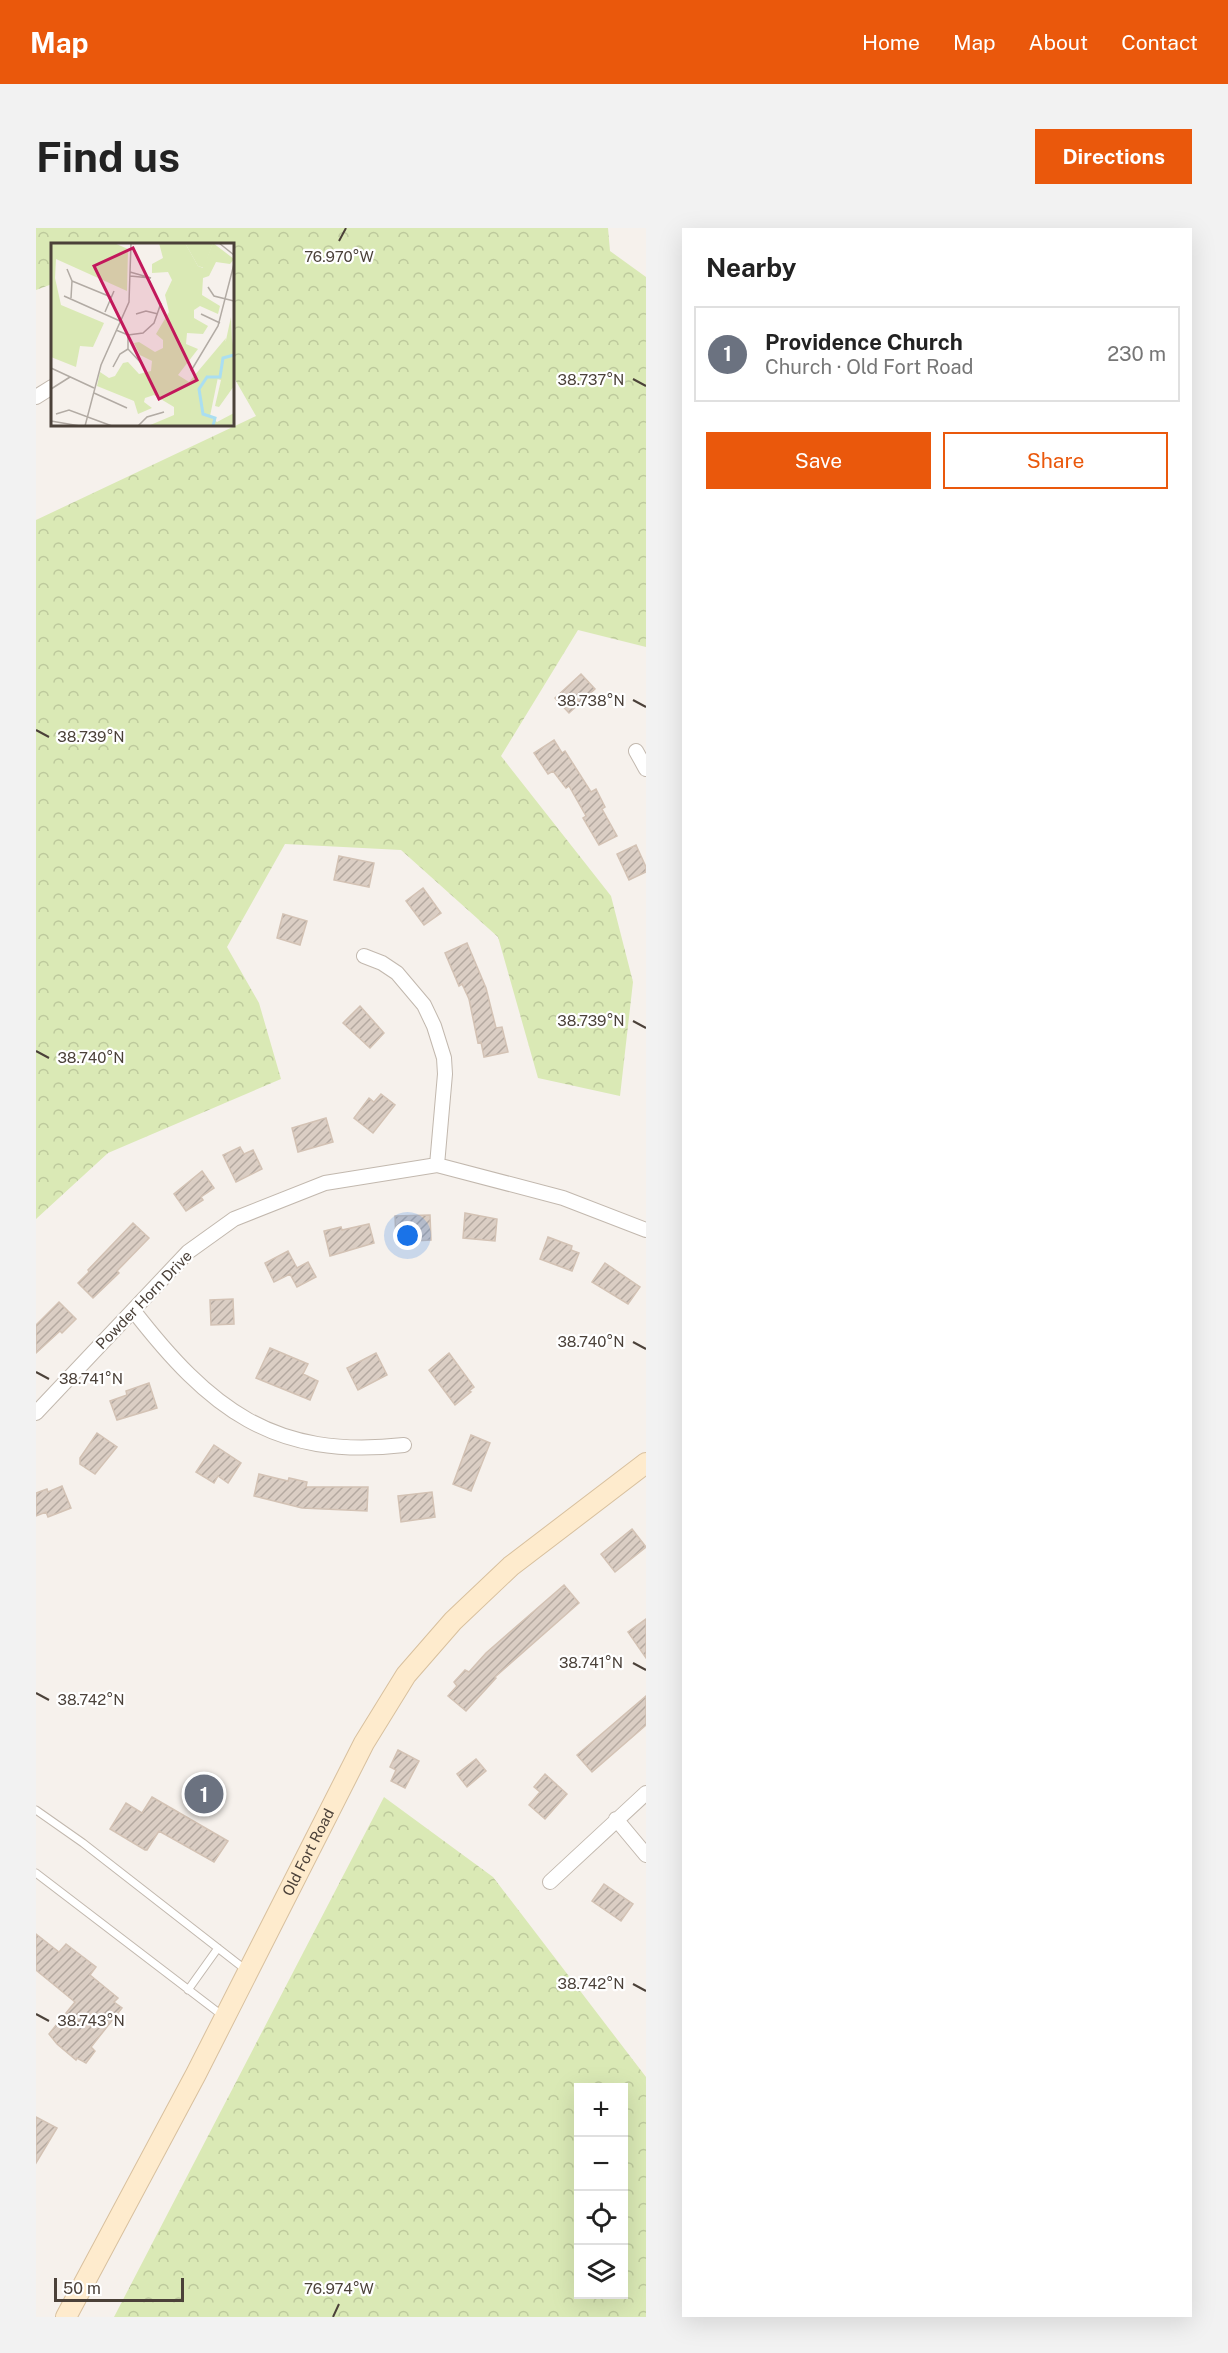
<!DOCTYPE html>
<meta charset="utf-8">
<style>
:root{--surface:#fff;--page:#f2f2f2;--text:#222;--muted:#767676;--line:#e0e0e0;--accent:#ea580c}
body{margin:0;font-family:"Public Sans",sans-serif;background:var(--page);color:var(--text)}
.controls{position:absolute;right:18px;bottom:18px;display:grid;overflow:hidden;border-radius:0px;box-shadow:0 6px 24px #0002}
.controls button{width:54px;height:54px;display:grid;place-items:center;padding:0;border:0;border-bottom:2px solid var(--line);background:var(--surface);color:var(--text);font:30px sans-serif}
.scale{position:absolute;left:18px;bottom:15px;width:130px;box-sizing:border-box;padding-left:6px;border:3px solid #4b4139;border-top:0;font-size:16px;line-height:21px;white-space:nowrap;color:#4b4139;-webkit-text-stroke:4px #fff;paint-order:stroke}
.you{position:absolute;left:372px;top:1008px;width:21px;height:21px;margin:-15px;border:4px solid #fff;border-radius:50%;background:#1a73e8;box-shadow:0 0 0 9px #1a73e833}
.badge{display:grid;place-items:center;width:39px;height:39px;border-radius:50%;background:var(--accent);color:#fff;font-size:20px;font-weight:700}
.pin{position:absolute;translate:-50% -50%;border:3px solid #fff;box-shadow:0 2px 6px #0006}
.list{margin:0;padding:0;list-style:none}
h2{display:flex;justify-content:space-between;align-items:center;height:78px;margin:0;padding:0 24px;font-size:26px}
h2 small{font-size:20px;font-weight:400;color:var(--muted)}
.list li{display:grid;grid-template-columns:39px 1fr auto;gap:18px;align-items:center;box-sizing:border-box;height:96px;margin:0 12px 12px;padding:0 12px;border:2px solid var(--line);border-radius:0px}
.list b{display:block;font-size:22px;white-space:nowrap}
.list p{margin:0;font-size:20px;white-space:nowrap;color:var(--muted)}
.list em{font-size:20px;font-style:normal;color:var(--muted)}
.actions{display:flex;gap:12px;padding:18px 24px}
.actions a{flex:1;padding:14px 0;border:2px solid var(--accent);border-radius:0px;text-align:center;font-size:21px;color:var(--accent)}
.actions .main{background:var(--accent);color:#fff}
.icon{flex:none;width:33px;height:33px;fill:none;stroke:currentColor;stroke-width:2;stroke-linecap:round;stroke-linejoin:round}
.map{position:relative;flex:none;width:610px;height:2089px;overflow:hidden;border-radius:0px}
header{display:flex;align-items:center;gap:36px;box-sizing:border-box;height:84px;padding:0 30px;background:var(--accent);color:#fff}
header strong{font-size:28px}
nav{display:flex;gap:33px;margin-inline-start:auto;font-size:21px}
.intro{display:flex;align-items:center;justify-content:space-between;box-sizing:border-box;height:144px;padding:0 36px}
h1{margin:0;font-size:42px}
.button{padding:15px 27px;border-radius:0px;background:var(--accent);color:#fff;font-size:21px;font-weight:700}
main{display:flex;gap:36px;padding:0 36px}
aside{flex:1;background:var(--surface);border-radius:0px;box-shadow:0 6px 24px #0002}
.map>svg:first-child{display:block}
.forest{fill:url(#forest-crowns);fill-rule:evenodd}
.building{fill:url(#building-hatch);stroke:#d3c2b4;stroke-width:1.5}
.lines{fill:none;stroke-linecap:round;stroke-linejoin:round}
.lane-casing{stroke:#c2b8ae;stroke-width:9}
.street-casing{stroke:#c2b8ae;stroke-width:16}
.secondary-casing{stroke:#d8c09e;stroke-width:22}
.lane{stroke:#fff;stroke-width:7}
.street{stroke:#fff;stroke-width:14}
.secondary{stroke:#feebcd;stroke-width:20}
.ticks{fill:none;stroke:#4b4139;stroke-width:2}
.labels{text-anchor:middle;stroke-width:4.5;stroke-linejoin:round;paint-order:stroke}
.street-label{font-size:15px;fill:#4b4139;stroke:#fff}
.inset-river{fill:none;stroke:#aadef1;stroke-width:3}
.inset-road{fill:none;stroke:#b2aba4;stroke-width:1.5}
.view{fill:#c2185b;fill-opacity:0.15;stroke:#c2185b;stroke-width:3}
.inset-edge{fill:none;stroke:#4b4139;stroke-width:3}
.ticks-label{font-size:15px;text-anchor:middle;fill:#4b4139;stroke:#fff;stroke-width:4.5;stroke-linejoin:round;paint-order:stroke}
</style>
<header>
<strong>Map</strong>
<nav><a>Home</a><a>Map</a><a>About</a><a>Contact</a></nav>
</header>
<div class="intro"><h1>Find us</h1><a class="button">Directions</a></div>
<main>
<div class="map">
<svg width="610" height="2089" viewBox="0 0 610 2089">
<defs>
<pattern id="forest-crowns" width="20" height="18" patternUnits="userSpaceOnUse" patternTransform="scale(1.5)"><rect width="20" height="18" fill="#dae9b5"/><path d="M2 6a3 3 0 1 1 6 0M12 15a3 3 0 1 1 6 0" fill="none" stroke="#bdc99c"/></pattern>
<pattern id="building-hatch" width="6" height="6" patternUnits="userSpaceOnUse" patternTransform="scale(1.5)"><rect width="6" height="6" fill="#dbcec4"/><path d="M-1 1l2-2M0 6l6-6M5 7l2-2" fill="none" stroke="#b4a9a0"/></pattern>
</defs>
<rect width="100%" height="100%" fill="#f6f1ec"/>
<path class="forest" d="M 0,0 L 572,0 L 574,23 L 610,49 L 610,419 L 542,402 L 465,528 L 575,668 L 597,754 L 584,868 L 502,850 L 462,709 L 365,622 L 249,616 L 191,719 L 223,775 L 245,851 L 72,925 L 0,991 L 0,292 L 220,188 L 197,148 L 196,16 L 16,16 L 16,56 L 0,62 Z
M 348,1569 L 457,1649 L 610,1849 L 610,2089 L 78,2089 ZM 542,1860 L 588,1860 L 588,2066 L 542,2066 Z"/>
<path class="building" d="M 545,446 L 559,461 L 533,485 L 519,470 Z
M 518,512 L 526,525 L 529,523 L 555,564 L 560,561 L 569,579 L 566,581 L 581,608 L 563,617 L 547,590 L 550,588 L 533,558 L 530,560 L 517,543 L 512,546 L 498,525 Z
M 600,617 L 610,639 L 610,644 L 593,652 L 581,626 Z
M 303,628 L 338,635 L 333,659 L 298,652 Z
M 387,660 L 405,685 L 388,697 L 370,673 Z
M 247,686 L 271,693 L 264,717 L 241,710 Z
M 431,715 L 450,760 L 460,800 L 466,799 L 472,824 L 448,829 L 445,814 L 442,815 L 433,771 L 426,756 L 423,758 L 409,725 Z
M 324,778 L 348,805 L 334,820 L 307,795 Z
M 345,866 L 359,877 L 337,905 L 318,890 L 333,870 L 338,874 Z
M 290,890 L 297,914 L 262,924 L 256,900 Z
M 204,919 L 208,926 L 217,922 L 226,941 L 200,954 L 187,927 Z
M 166,943 L 178,960 L 165,969 L 167,972 L 150,983 L 138,966 Z
M 429,985 L 461,991 L 459,1013 L 427,1010 Z
M 394,987 L 395,1012 L 360,1014 L 359,988 Z
M 97,995 L 113,1010 L 81,1043 L 83,1045 L 57,1070 L 42,1055 L 53,1044 L 52,1042 Z
M 333,996 L 338,1015 L 294,1028 L 288,1003 L 305,999 L 306,1002 Z
M 512,1009 L 536,1018 L 535,1022 L 543,1025 L 536,1043 L 504,1031 Z
M 252,1023 L 261,1040 L 272,1034 L 280,1049 L 261,1059 L 254,1046 L 238,1054 L 229,1035 Z
M 569,1035 L 604,1059 L 592,1076 L 556,1054 Z
M 197,1071 L 198,1096 L 175,1097 L 174,1072 Z
M 23,1074 L 40,1091 L 26,1105 L 24,1103 L 0,1125 L 0,1097 Z
M 234,1120 L 272,1136 L 267,1146 L 282,1153 L 274,1172 L 220,1150 Z
M 340,1125 L 351,1147 L 322,1162 L 311,1140 Z
M 413,1125 L 438,1159 L 433,1163 L 435,1164 L 419,1177 L 393,1142 Z
M 113,1155 L 121,1180 L 81,1192 L 74,1173 L 91,1167 L 90,1163 Z
M 61,1205 L 81,1219 L 59,1246 L 44,1236 L 44,1230 Z
M 435,1207 L 454,1215 L 435,1263 L 417,1256 Z
M 178,1217 L 205,1235 L 192,1255 L 182,1248 L 178,1255 L 160,1244 Z
M 223,1246 L 252,1253 L 253,1250 L 271,1254 L 270,1259 L 332,1259 L 331,1283 L 266,1280 L 218,1268 Z
M 26,1258 L 35,1280 L 12,1289 L 10,1284 L 0,1288 L 0,1265 L 11,1261 L 12,1264 Z
M 396,1264 L 399,1289 L 365,1294 L 362,1268 Z
M 596,1301 L 610,1319 L 579,1344 L 565,1326 Z
M 528,1357 L 543,1375 L 459,1449 L 460,1450 L 430,1483 L 412,1468 L 421,1458 L 418,1454 L 429,1442 L 433,1444 L 450,1425 Z
M 610,1391 L 610,1430 L 592,1404 Z
M 610,1468 L 610,1497 L 556,1544 L 541,1527 Z
M 362,1522 L 383,1533 L 369,1560 L 355,1553 L 360,1542 L 354,1539 Z
M 440,1531 L 450,1543 L 431,1559 L 421,1546 Z
M 509,1546 L 531,1566 L 509,1591 L 493,1577 L 504,1564 L 498,1559 Z
M 116,1569 L 192,1613 L 178,1634 L 123,1603 L 111,1622 L 109,1622 L 74,1601 L 90,1575 L 106,1585 Z
M 568,1656 L 597,1676 L 585,1693 L 556,1673 Z
M 0,1706 L 23,1724 L 30,1716 L 60,1739 L 54,1747 L 82,1770 L 78,1774 L 86,1780 L 55,1819 L 59,1823 L 50,1835 L 41,1830 L 40,1832 L 21,1816 L 13,1806 L 39,1774 L 0,1742 Z
M 0,1889 L 21,1900 L 0,1935 Z"/>
<g class="lines">
<g class="lane-casing">
<path id="lane" d="M 0,1582 L 47,1615 L 210,1742
M 0,1645 L 187,1788
M 152,1762 L 182,1720"/>
</g>
<g class="street-casing">
<path id="street" d="M 0,169 L 16,159
M 600,523 L 610,541
M 328,728 L 346,735 L 361,745 L 388,777 L 398,798 L 408,830 L 409,846 L 401,937
M 97,1082 C 173,1180 237,1232 368,1217
M 0,1185 L 152,1024 L 198,991 L 289,955 L 401,937 L 527,970 L 610,1002
M 580,1591 L 610,1627
M 514,1654 L 610,1565"/>
</g>
<g class="secondary-casing">
<g id="secondary">
<path id="s1" d="M 30,2089 L 160,1846 L 328,1515 L 370,1447 L 417,1393 L 475,1338 L 610,1235"/>
</g>
</g>
<use href="#lane" class="lane"/>
<use href="#street" class="street"/>
<use href="#secondary" class="secondary"/>
</g>
<path class="ticks" d="M 303,13 L 310,0M 597,151 L 610,158M 597,472 L 610,479M 0,502 L 13,509M 597,793 L 610,800M 0,823 L 13,830M 597,1114 L 610,1121M 0,1144 L 13,1151M 597,1435 L 610,1442M 0,1465 L 13,1472M 597,1756 L 610,1763M 0,1786 L 13,1793M 297,2089 L 303,2076"/>
<g class="labels">
<g class="street-label">
<text transform="translate(108 1072) rotate(-46)" y="5">Powder Horn Drive</text>
<text dy="5" stroke="none"><textPath href="#s1" startOffset="524">Old Fort Road</textPath></text>
</g>
</g>
<g transform="translate(15 15)">
<rect width="183" height="183" fill="#f6f1ec"/>
<path d="M 134,0 L 162,0 L 153,25 L 147,23 ZM 180,74 L 183,143 L 168,164 L 164,163 L 170,137 L 157,134 L 152,168 L 166,179 L 183,170 L 183,178 L 180,183 L 109,183 L 121,180 L 175,97 Z" fill="#dae9b5"/>
<path d="M 0,0 L 63,0 L 77,6 L 76,48 L 5,16 L 4,35 L 10,62 L 53,80 L 42,104 L 29,103 L 25,124 L 0,114 ZM 108,0 L 134,0 L 147,23 L 152,25 L 162,0 L 183,16 L 179,21 L 165,19 L 158,33 L 152,35 L 151,52 L 169,63 L 167,71 L 149,63 L 143,67 L 143,75 L 157,83 L 152,91 L 136,90 L 135,101 L 147,106 L 127,132 L 138,139 L 175,95 L 157,183 L 97,183 L 123,172 L 123,164 L 103,152 L 94,155 L 93,159 L 101,165 L 87,171 L 83,158 L 46,143 L 49,129 L 58,135 L 64,133 L 72,120 L 77,119 L 88,131 L 100,128 L 101,118 L 89,112 L 83,100 L 88,99 L 104,109 L 112,105 L 112,97 L 105,91 L 118,69 L 114,52 L 121,37 L 117,29 L 101,30 L 101,21 L 112,15 ZM 183,89 L 183,142 L 175,141 Z" fill="#dae9b5"/>
<path class="inset-river" d="M 162,183 L 164,175 L 152,171 L 148,146 L 156,134 L 169,134 L 172,115 L 183,112"/>
<path class="inset-road" d="M 168,0 L 183,12M 16,26 L 21,38 L 20,55M 79,33 L 100,35 L 79,29M 21,38 L 60,54M 157,44 L 163,53 L 183,58M 13,53 L 69,78M 54,69 L 63,48M 85,71 L 95,68 L 107,71M 150,71 L 169,80M 65,87 L 77,92 L 92,90 L 103,80 L 110,60M 77,92 L 77,106 L 92,122M 62,124 L 69,111 L 77,106M 0,125 L 43,145M 140,128 L 167,83 L 183,21M 0,146 L 19,134M 43,150 L 76,165M 5,171 L 18,167 L 61,183M 0,178 L 29,183M 34,183 L 50,122 L 78,59 L 80,0M 87,183 L 96,174 L 113,169"/>
<path class="view" d="M 82,5 L 146,137 L 108,156 L 43,23 Z"/>
<rect width="183" height="183" class="inset-edge"/>
</g>
<g class="ticks-label">
<text x="303" y="34">76.970°W</text>
<text x="555" y="157">38.737°N</text>
<text x="555" y="478">38.738°N</text>
<text x="55" y="514">38.739°N</text>
<text x="555" y="798">38.739°N</text>
<text x="55" y="835">38.740°N</text>
<text x="555" y="1119">38.740°N</text>
<text x="55" y="1156">38.741°N</text>
<text x="555" y="1440">38.741°N</text>
<text x="55" y="1477">38.742°N</text>
<text x="555" y="1761">38.742°N</text>
<text x="55" y="1798">38.743°N</text>
<text x="303" y="2066">76.974°W</text>
</g>
</svg>
<div class="controls">
<button>+</button>
<button>−</button>
<button><svg class="icon" aria-label="locate" viewBox="0 0 24 24"><circle cx="12" cy="12" r="6"/><path d="M12 2v4M12 18v4M2 12h4M18 12h4"/></svg></button>
<button><svg class="icon" aria-label="layers" viewBox="0 0 24 24"><path d="M12 4l9 5-9 5-9-5zM3 14l9 5 9-5"/></svg></button>
</div>
<div class="scale">50 m</div>
<div class="you"></div>
<div class="pin badge" style="left:168px;top:1566px;background:#6b7280">1</div>
</div>
<aside>
<h2>Nearby<small></small></h2>
<ul class="list">
<li><span class="badge" style="background:#6b7280">1</span><div><b>Providence Church</b><p>Church · Old Fort Road</p></div><em>230 m</em></li>
</ul>
<div class="actions"><a class="main">Save</a><a>Share</a></div>
</aside>
</main>
